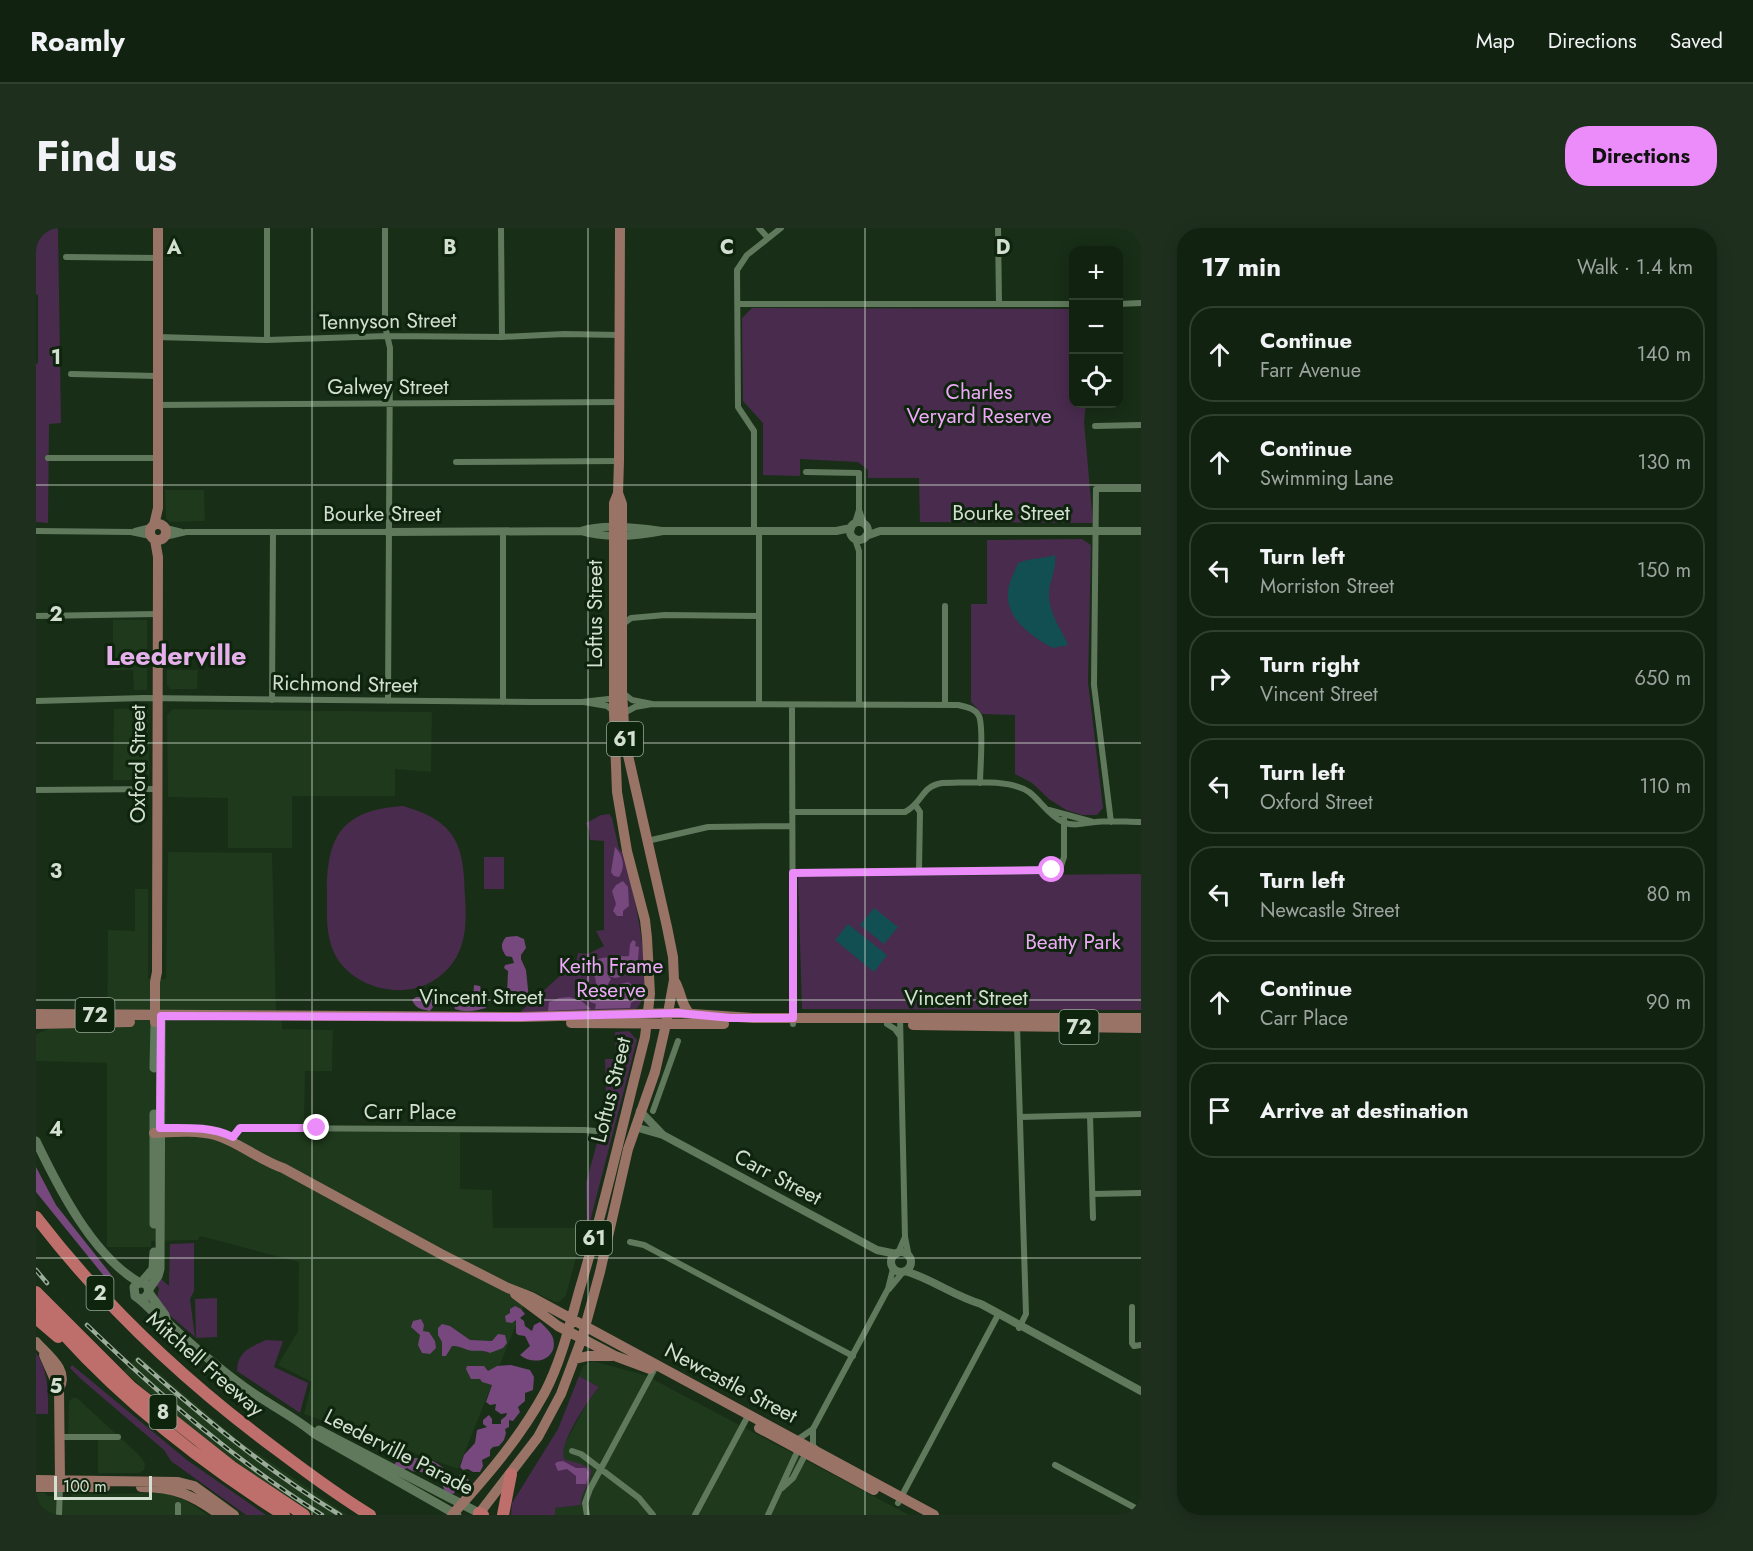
<!DOCTYPE html>
<meta charset="utf-8">
<style>
:root{--surface:#122210;--page:#1f2f1e;--text:#f1f3f6;--muted:#9ca49f;--line:#313f30;--accent:#ec8cfa}
body{margin:0;font-family:Jost,sans-serif;background:var(--page);color:var(--text)}
.controls{position:absolute;right:18px;top:18px;display:grid;overflow:hidden;border-radius:12px;box-shadow:0 3px 15px #0003}
.controls button{width:54px;height:54px;display:grid;place-items:center;padding:0;border:0;border-bottom:2px solid var(--line);background:var(--surface);color:var(--text);font:30px sans-serif}
.scale{position:absolute;left:18px;bottom:15px;width:98px;box-sizing:border-box;padding-left:6px;border:3px solid #d3e0d1;border-top:0;font-size:16px;line-height:21px;white-space:nowrap;color:#d3e0d1;-webkit-text-stroke:4px #0e240d;paint-order:stroke}
.stop{position:absolute;width:18px;height:18px;margin:-14px;border:4px solid #ec8cfa;border-radius:50%;background:#fff}
.stop.end{background:#ec8cfa;border-color:#fff;box-shadow:0 2px 6px #0008}
.list{margin:0;padding:0;list-style:none}
h2{display:flex;justify-content:space-between;align-items:center;height:78px;margin:0;padding:0 24px;font-size:26px}
h2 small{font-size:20px;font-weight:400;color:var(--muted)}
.list li{display:grid;grid-template-columns:39px 1fr auto;gap:18px;align-items:center;box-sizing:border-box;height:96px;margin:0 12px 12px;padding:0 12px;border:2px solid var(--line);border-radius:24px}
.list b{display:block;font-size:22px;white-space:nowrap}
.list p{margin:0;font-size:20px;white-space:nowrap;color:var(--muted)}
.list em{font-size:20px;font-style:normal;color:var(--muted)}
.icon{flex:none;width:33px;height:33px;fill:none;stroke:currentColor;stroke-width:2;stroke-linecap:round;stroke-linejoin:round}
.map{position:relative;flex:none;width:1105px;height:1287px;overflow:hidden;border-radius:24px}
header{display:flex;align-items:center;gap:36px;box-sizing:border-box;height:84px;padding:0 30px;background:var(--surface);border-bottom:2px solid var(--line)}
header strong{font-size:28px}
nav{display:flex;gap:33px;margin-inline-start:auto;font-size:21px}
.intro{display:flex;align-items:center;justify-content:space-between;box-sizing:border-box;height:144px;padding:0 36px}
h1{margin:0;font-size:42px}
.button{padding:15px 27px;border-radius:24px;background:var(--accent);color:#111;font-size:21px;font-weight:700}
main{display:flex;gap:36px;padding:0 36px}
aside{flex:1;background:var(--surface);border-radius:24px;box-shadow:0 3px 15px #0003}
.map>svg:first-child{display:block}
.built{fill:#1e391b}
.green{fill:#492b4e}
.forest{fill:#76487d}
.water{fill:#114f53}
.lines{fill:none;stroke-linecap:round;stroke-linejoin:round}
.minor{stroke:#60795d;stroke-width:6}
.tertiary{stroke:#60795d;stroke-width:8}
.secondary{stroke:#60795d;stroke-width:9}
.primary{stroke:#987366;stroke-width:10}
.motorway{stroke:#be6f6c;stroke-width:12}
.rail-casing{stroke:#9cac9a;stroke-width:4.5}
.rail{stroke:#0e240d;stroke-width:2;stroke-dasharray:7;stroke-linecap:butt}
.route{stroke:#ec8cfa;stroke-width:8}
.grid{fill:none;stroke:#d3e0d1;stroke-width:1.5;stroke-opacity:0.55}
.labels{text-anchor:middle;stroke-width:6;stroke-linejoin:round;paint-order:stroke}
.shield{fill:#0e240d;stroke:#98a896;stroke-width:1.5}
.shield-label{font-size:20px;font-weight:bold;fill:#d3e0d1}
.street-label{font-size:21px;fill:#d3e0d1;stroke:#0e240d}
.park-label{font-size:21px;fill:#eea9f8;stroke:#0e240d}
.district-label{font-size:27px;font-weight:bold;fill:#e5b0ec;stroke:#0e240d}
.grid-label{font-size:20px;text-anchor:middle;font-weight:bold;fill:#d3e0d1;stroke:#0e240d;stroke-width:6;stroke-linejoin:round;paint-order:stroke}
</style>
<header>
<strong>Roamly</strong>
<nav><a>Map</a><a>Directions</a><a>Saved</a></nav>
</header>
<div class="intro"><h1>Find us</h1><a class="button">Directions</a></div>
<main>
<div class="map">
<svg width="1105" height="1287" viewBox="0 0 1105 1287">
<rect width="100%" height="100%" fill="#182e16"/>
<path class="built" d="M 129,262 L 168,262 L 169,293 L 134,294 L 130,291 Z
M 77,392 L 111,392 L 111,462 L 98,462 L 97,442 L 77,442 Z
M 131,442 L 162,442 L 161,461 L 135,461 L 131,458 Z
M 112,480 L 113,548 L 110,552 L 77,552 L 78,481 Z
M 137,481 L 396,484 L 395,544 L 359,541 L 359,568 L 256,568 L 256,620 L 192,620 L 192,570 L 132,569 L 131,487 Z
M 132,624 L 236,625 L 240,782 L 190,782 L 246,790 L 246,801 L 297,802 L 296,843 L 269,843 L 268,898 L 424,900 L 424,961 L 456,962 L 457,1000 L 548,1000 L 530,1067 L 523,1074 L 519,1074 L 494,1062 L 422,1241 L 268,1186 L 276,1154 L 242,1137 L 262,1103 L 263,1034 L 164,1008 L 162,1012 L 115,1013 L 115,1019 L 71,1019 L 71,835 L 0,833 L 0,806 L 15,800 L 71,800 L 72,702 L 99,703 L 99,661 L 112,661 L 112,751 L 130,751 Z
M 103,1128 L 201,1211 L 311,1287 L 280,1287 L 202,1237 L 126,1177 L 88,1143 Z
M 556,1133 L 609,1147 L 873,1287 L 519,1287 L 518,1280 L 545,1277 L 545,1268 L 556,1247 L 539,1235 L 528,1231 L 526,1224 L 529,1215 L 550,1177 L 563,1159 L 543,1148 L 547,1138 Z
M 37,1170 L 41,1170 L 103,1227 L 109,1235 L 108,1242 L 104,1245 L 62,1245 L 62,1211 L 32,1211 L 33,1173 Z
M 0,1265 L 9,1265 L 12,1268 L 34,1269 L 37,1266 L 131,1265 L 149,1272 L 172,1287 L 0,1287 Z"/>
<path class="green" d="M 0,0 L 22,0 L 25,195 L 13,196 L 12,295 L 0,294 L 0,136 L 2,135 L 2,67 L 0,66 Z
M 716,80 L 1037,81 L 1038,176 L 1050,176 L 1048,194 L 1057,295 L 884,294 L 883,250 L 832,250 L 832,242 L 822,234 L 764,231 L 764,248 L 727,247 L 727,195 L 707,173 L 706,90 Z
M 1046,311 L 1055,317 L 1052,454 L 1067,580 L 1061,587 L 1046,587 L 1030,582 L 1013,571 L 996,555 L 979,546 L 979,487 L 946,486 L 935,474 L 935,376 L 951,376 L 951,312 Z
M 367,578 C 420,593 428,616 429,668 C 430,689 431,707 422,726 C 414,743 395,758 376,761 C 343,767 302,749 294,713 C 290,699 291,683 291,668 C 290,609 305,582 367,578 Z
M 573,586 L 576,590 L 583,621 L 588,626 C 594,652 624,766 599,782 L 482,786 L 527,745 L 539,738 L 542,725 L 552,726 L 568,718 L 560,703 L 568,702 L 568,613 L 554,612 L 553,602 L 550,595 L 565,587 Z
M 448,629 L 468,629 L 468,661 L 448,661 Z
M 1105,646 L 1105,782 L 766,781 L 762,649 Z
M 593,803 L 601,812 L 551,1005 L 550,955 L 564,904 L 570,871 L 569,831 L 580,831 L 579,804 Z
M 158,1015 L 158,1063 L 154,1071 L 159,1109 L 131,1085 L 121,1071 L 123,1060 L 119,1057 L 124,1050 L 133,1058 L 134,1016 Z
M 181,1070 L 181,1109 L 160,1110 L 159,1071 Z
M 230,1112 L 247,1113 L 238,1139 L 272,1155 L 264,1185 L 201,1143 C 202,1123 213,1120 230,1112 Z
M 0,1125 C 13,1143 12,1165 12,1186 L 0,1186 Z
M 36,1137 L 151,1232 L 230,1287 L 210,1287 L 135,1233 L 128,1222 L 45,1151 L 34,1140 Z
M 543,1148 L 563,1159 C 552,1173 522,1215 528,1231 L 545,1236 L 555,1241 C 557,1254 544,1263 545,1277 L 519,1280 L 519,1287 L 475,1287 L 476,1275 L 522,1201 Z"/>
<path class="forest" d="M 579,619 C 587,627 590,639 583,649 L 578,648 L 575,644 Z
M 587,653 L 592,659 L 593,678 L 587,683 L 587,688 L 581,688 L 577,683 L 580,676 L 576,663 L 580,657 Z
M 481,708 L 488,711 L 490,720 L 485,727 L 485,731 L 490,742 L 493,771 L 472,773 L 471,766 L 472,743 L 468,740 L 469,737 L 478,735 L 476,729 L 470,728 C 465,721 464,716 470,709 Z
M 597,712 L 600,714 L 599,718 L 603,719 L 602,732 L 600,737 L 591,734 L 590,737 L 580,742 L 584,745 L 584,749 L 579,750 L 572,748 L 575,751 L 571,758 L 563,759 L 560,755 L 559,749 L 553,745 L 551,739 C 559,727 581,729 593,728 L 594,716 Z
M 592,754 L 603,762 L 599,767 L 600,771 L 595,775 L 594,780 L 559,781 L 560,776 L 554,774 L 554,767 L 558,763 L 565,764 L 568,768 L 571,764 L 575,764 C 579,755 584,757 592,754 Z
M 438,757 L 444,758 L 450,780 C 439,783 430,785 419,781 L 417,773 L 423,767 L 434,767 L 437,769 Z
M 380,769 L 388,769 L 397,771 L 400,775 L 394,783 C 385,781 380,781 376,772 Z
M 533,769 L 544,772 L 555,781 L 512,783 L 513,774 L 523,770 Z
M 0,939 L 20,977 L 77,1049 L 72,1053 L 0,964 Z
M 479,1078 L 485,1081 L 489,1086 L 484,1090 L 488,1093 L 489,1098 L 496,1103 L 498,1097 L 504,1094 C 508,1098 515,1104 517,1110 C 523,1131 498,1139 484,1127 L 494,1118 L 489,1108 L 482,1107 L 480,1105 L 480,1092 L 476,1095 L 470,1094 L 469,1088 L 474,1085 L 474,1081 Z
M 385,1091 L 388,1097 L 387,1103 L 393,1104 L 399,1113 L 400,1120 L 394,1126 L 386,1125 L 382,1117 L 384,1107 L 375,1099 L 377,1093 Z
M 406,1096 L 414,1098 L 434,1112 L 456,1113 L 462,1106 L 469,1107 L 471,1115 L 467,1120 L 454,1125 C 446,1121 440,1124 432,1122 C 426,1120 423,1118 416,1118 L 410,1128 L 406,1128 L 406,1114 L 402,1107 L 402,1100 Z
M 475,1137 L 494,1142 L 498,1149 L 497,1162 L 489,1165 L 489,1173 L 482,1179 L 484,1184 L 477,1193 L 473,1192 L 473,1199 L 469,1201 L 470,1205 L 468,1212 L 463,1218 L 457,1219 L 454,1222 L 454,1228 L 446,1232 L 447,1238 L 444,1244 L 437,1244 L 432,1241 L 427,1242 L 424,1239 L 428,1227 L 439,1215 L 441,1202 L 451,1199 L 447,1196 L 447,1192 L 453,1187 L 456,1191 L 456,1196 L 465,1196 L 465,1192 L 470,1188 L 471,1185 L 465,1186 L 459,1182 L 460,1176 L 454,1177 L 450,1174 L 456,1157 L 446,1154 L 444,1151 L 435,1151 L 430,1141 L 431,1138 L 448,1138 L 452,1143 L 461,1138 Z
M 363,1229 C 370,1231 375,1230 382,1230 C 396,1230 408,1238 415,1249 L 422,1249 L 426,1245 L 433,1252 L 425,1262 L 421,1262 L 417,1266 L 409,1264 L 404,1250 C 398,1250 395,1247 390,1245 C 380,1242 382,1247 371,1240 L 363,1244 L 357,1239 Z
M 527,1233 L 540,1240 L 550,1240 L 553,1245 L 550,1256 L 540,1256 L 540,1248 L 531,1241 L 522,1243 L 519,1236 L 521,1234 Z"/>
<path class="water" d="M 1019,327 C 1021,343 1012,354 1013,369 C 1014,387 1025,401 1032,417 L 1017,420 C 993,407 966,388 973,358 C 975,350 979,343 982,335 C 994,330 1006,331 1019,327 Z
M 838,680 L 862,699 L 848,716 L 824,697 Z
M 812,696 L 851,727 L 838,744 L 799,712 Z"/>
<g class="lines">
<path class="minor" d="M 231,0 L 231,112
M 349,0 L 349,98 L 354,120 L 352,473
M 465,0 L 466,109
M 723,0 L 732,10
M 962,0 L 963,76
M 30,29 L 123,30
M 702,76 L 1038,76
M 1082,76 L 1105,75
M 121,109 L 231,112 L 352,108 L 466,109 L 528,106 L 584,107
M 35,146 L 121,148
M 121,177 L 584,174
M 1059,198 L 1105,197
M 12,230 L 121,230
M 420,234 L 583,233
M 770,244 L 823,245 L 823,282 L 819,295
M 823,282 L 828,296
M 130,300 L 146,304
M 0,303 L 95,304 L 114,308
M 99,303 L 115,299
M 467,303 L 467,474
M 718,303 L 718,203 L 702,179 L 701,42 L 711,27 L 745,0
M 129,309 L 150,304 L 352,304
M 819,311 L 823,323 L 823,476
M 0,388 L 121,386
M 587,396 L 595,390 L 629,387 L 722,388
M 587,465 L 596,472 L 616,476
M 236,472 L 237,304
M 0,473 L 108,470 L 496,474 L 546,474 L 581,470
M 548,474 L 571,478 L 577,483
M 723,476 L 723,303
M 756,477 L 757,796
M 909,477 L 909,378
M 588,485 L 599,479 L 616,476 L 922,477 C 930,479 939,480 943,488 C 948,499 944,541 944,555
M 0,562 L 121,561
M 880,578 L 884,584 L 883,643 L 1016,642 L 1025,638 L 1028,629 L 1028,586
M 1013,582 L 1057,594
M 756,584 L 869,584 C 888,574 884,559 906,555 C 931,555 972,550 993,564 C 1005,573 1013,588 1027,594 C 1038,599 1048,595 1059,594 C 1074,592 1090,594 1105,594
M 1075,594 L 1058,457 L 1060,261 L 1105,261
M 611,613 L 672,599 L 756,598
M 757,645 L 883,643
M 864,789 L 869,1009 L 873,1029
M 851,796 L 859,801 L 864,808
M 981,797 L 990,1086 L 983,1100
M 617,883 L 642,813
M 1054,888 L 1057,990
M 984,889 L 1105,886
M 195,914 L 202,902 L 208,900 L 548,902 L 560,903
M 1057,966 L 1105,965
M 594,1014 L 608,1017 L 817,1128
M 862,1025 L 869,1009
M 853,1061 L 867,1044
M 1096,1079 L 1096,1115 L 1098,1118 L 1105,1117
M 777,1201 L 777,1217 L 780,1221
M 23,1209 L 82,1209
M 761,1212 L 777,1201 L 852,1061 L 857,1041
M 536,1223 L 545,1226 L 603,1270 L 617,1287
M 1019,1237 L 1105,1283
M 746,1260 L 757,1250 L 770,1225
M 862,1275 L 963,1085
M 142,1277 L 142,1287
M 23,1287 L 24,1258
M 551,1287 L 549,1275 L 554,1261 L 619,1140
M 659,1287 L 713,1186
M 732,1287 L 762,1222"/>
<path class="tertiary" d="M814 303a9 9 0 1 1 18 0a9 9 0 1 1-18 0Z
M 545,303 C 567,295 603,300 627,303 L 800,303 L 815,300
M 352,304 L 545,303 C 570,311 601,308 627,303
M 830,308 L 844,303 L 1105,303
M 604,883 L 627,907 L 841,1022 L 860,1026
M 599,899 L 627,907
M855 1034a10 10 0 1 1 20 0a10 10 0 1 1-20 0Z
M 869,1043 C 896,1051 918,1068 945,1076 L 1105,1163"/>
<path class="secondary" d="M 118,840 L 119,794
M 0,913 C 23,961 57,1028 104,1055
M 118,996 L 118,886
M 105,1055 L 117,1041 L 118,1024
M 113,1061 L 122,1048 L 124,1041 L 125,794
M 113,1065 L 129,1087 L 131,1094
M 105,1071 L 110,1069 L 113,1063 L 111,1057 C 106,1054 102,1054 98,1059 L 99,1068 C 111,1075 119,1090 131,1094 C 158,1119 186,1144 217,1165 C 238,1179 260,1190 279,1206 L 421,1287
M 283,1202 L 443,1285"/>
<path class="primary" d="M114 304a8 8 0 1 1 16 0a8 8 0 1 1-16 0Z
M 118,297 L 122,280 L 122,0
M 119,312 L 122,329 L 121,744 L 119,754 L 119,794
M 638,752 C 646,764 644,776 654,786
M 0,786 L 484,789 L 642,785 L 717,790 L 1105,790
M 535,795 L 688,796
M 0,796 L 94,794
M 877,797 L 1105,800
M 118,905 C 138,904 160,902 179,907 C 203,914 223,932 247,940 L 405,1026 L 472,1060 L 495,1069 L 898,1287
M 479,1066 L 522,1098 L 579,1128 L 614,1141
M 0,1114 C 11,1127 34,1142 23,1161 L 24,1252
M 8,1127 L 23,1161
M 539,1131 L 552,1128 L 576,1128
M 723,1200 L 838,1262
M 0,1252 L 142,1254 L 158,1258 L 198,1287
M 0,1259 L 69,1259
M 105,1259 C 139,1259 157,1267 184,1287
M 416,1287 C 451,1248 484,1210 509,1164 C 526,1131 534,1095 544,1060 C 569,978 587,893 609,809 L 614,766 L 611,710 L 609,692 L 591,623 L 581,564 L 578,486 L 578,275 L 582,265 L 583,233 L 584,0
M 442,1287 L 502,1209 L 525,1166 L 546,1110 L 564,1044 L 592,921 L 619,844 L 630,796 L 638,752 L 637,729 L 631,699 L 589,514 L 586,464 L 586,276 L 582,265"/>
<path class="motorway" d="M 0,989 C 69,1079 153,1157 244,1224 C 273,1246 303,1268 334,1287
M 0,1064 L 95,1159 L 196,1239 L 268,1287
M 0,1074 C 69,1159 155,1228 248,1287
M 0,1090 L 22,1109
M 443,1285 L 447,1287
M 467,1287 L 475,1246"/>
<g class="rail-casing">
<path id="rail" d="M 0,1042 L 11,1055
M 51,1097 C 124,1167 199,1233 286,1287
M 102,1132 C 168,1190 229,1241 304,1287"/>
</g>
<use href="#rail" class="rail"/>
</g>
<g class="lines">
<path class="route" d="M 281,900 L 204,900 L 197,909 C 174,898 150,900 124,900 L 125,788 L 484,789 L 642,785 L 695,790 L 757,790 L 757,645 L 1016,642"/>
</g>
<path class="grid" d="M 276,0 L 276,1287M 552,0 L 552,1287M 829,0 L 829,1287M 0,257 L 1105,257M 0,515 L 1105,515M 0,772 L 1105,772M 0,1030 L 1105,1030"/>
<g class="labels">
<g class="shield">
<rect x="571" y="494" width="36" height="34" rx="4.5"/>
<rect x="39.5" y="770" width="39" height="34" rx="4.5"/>
<rect x="1023.5" y="782" width="39" height="34" rx="4.5"/>
<rect x="540" y="993" width="36" height="34" rx="4.5"/>
<rect x="50.5" y="1048" width="27" height="34" rx="4.5"/>
<rect x="113.5" y="1167" width="27" height="34" rx="4.5"/>
</g>
<g class="shield-label">
<text x="589" y="518">61</text>
<text x="59" y="794">72</text>
<text x="1043" y="806">72</text>
<text x="558" y="1017">61</text>
<text x="64" y="1072">2</text>
<text x="127" y="1191">8</text>
</g>
<g class="street-label">
<text transform="translate(352 93) rotate(-1)" y="7">Tennyson Street</text>
<text x="352" y="166">Galwey Street</text>
<text x="975" y="292">Bourke Street</text>
<text x="346" y="293">Bourke Street</text>
<text transform="translate(559 386) rotate(-90)" y="7">Loftus Street</text>
<text transform="translate(309 456) rotate(1)" y="7">Richmond Street</text>
<text transform="translate(102 536) rotate(-90)" y="7">Oxford Street</text>
<text x="445" y="776">Vincent Street</text>
<text x="930" y="777">Vincent Street</text>
<text transform="translate(575 862) rotate(-76)" y="7">Loftus Street</text>
<text x="374" y="891">Carr Place</text>
<text transform="translate(742 949) rotate(28)" y="7">Carr Street</text>
<text transform="translate(169 1136) rotate(41)" y="7">Mitchell Freeway</text>
<text transform="translate(695 1155) rotate(28)" y="7">Newcastle Street</text>
<text transform="translate(363 1224) rotate(27)" y="7">Leederville Parade</text>
</g>
<g class="park-label">
<text x="943" y="171">Charles<tspan x="943" dy="24">Veryard Reserve</tspan></text>
<text x="1037" y="721">Beatty Park</text>
<text x="575" y="745">Keith Frame<tspan x="575" dy="24">Reserve</tspan></text>
</g>
<g class="district-label">
<text x="140" y="437">Leederville</text>
</g>
</g>
<g class="grid-label">
<text x="138" y="26">A</text>
<text x="414" y="26">B</text>
<text x="691" y="26">C</text>
<text x="967" y="26">D</text>
<text x="20" y="136">1</text>
<text x="20" y="393">2</text>
<text x="20" y="650">3</text>
<text x="20" y="908">4</text>
<text x="20" y="1165">5</text>
</g>
</svg>
<div class="controls">
<button>+</button>
<button>−</button>
<button><svg class="icon" aria-label="locate" viewBox="0 0 24 24"><circle cx="12" cy="12" r="6"/><path d="M12 2v4M12 18v4M2 12h4M18 12h4"/></svg></button>
</div>
<div class="scale">100 m</div>
<div class="stop" style="left:1016px;top:642px"></div>
<div class="stop end" style="left:281px;top:900px"></div>
</div>
<aside>
<h2>17 min<small>Walk · 1.4 km</small></h2>
<ul class="list">
<li><svg class="icon" aria-label="ahead" viewBox="0 0 24 24"><path d="M12 20V5M6 11l6-6 6 6"/></svg><div><b>Continue</b><p>Farr Avenue</p></div><em>140 m</em></li>
<li><svg class="icon" aria-label="ahead" viewBox="0 0 24 24"><path d="M12 20V5M6 11l6-6 6 6"/></svg><div><b>Continue</b><p>Swimming Lane</p></div><em>130 m</em></li>
<li><svg class="icon" aria-label="left" viewBox="0 0 24 24"><path d="M17 20v-9H6M10 6l-5 5 5 5"/></svg><div><b>Turn left</b><p>Morriston Street</p></div><em>150 m</em></li>
<li><svg class="icon" aria-label="right" viewBox="0 0 24 24"><path d="M7 20v-9h11M14 6l5 5-5 5"/></svg><div><b>Turn right</b><p>Vincent Street</p></div><em>650 m</em></li>
<li><svg class="icon" aria-label="left" viewBox="0 0 24 24"><path d="M17 20v-9H6M10 6l-5 5 5 5"/></svg><div><b>Turn left</b><p>Oxford Street</p></div><em>110 m</em></li>
<li><svg class="icon" aria-label="left" viewBox="0 0 24 24"><path d="M17 20v-9H6M10 6l-5 5 5 5"/></svg><div><b>Turn left</b><p>Newcastle Street</p></div><em>80 m</em></li>
<li><svg class="icon" aria-label="ahead" viewBox="0 0 24 24"><path d="M12 20V5M6 11l6-6 6 6"/></svg><div><b>Continue</b><p>Carr Place</p></div><em>90 m</em></li>
<li><svg class="icon" aria-label="arrive" viewBox="0 0 24 24"><path d="M6 21V4h12l-3 4 3 4H6"/></svg><div><b>Arrive at destination</b></div></li>
</ul>
</aside>
</main>
